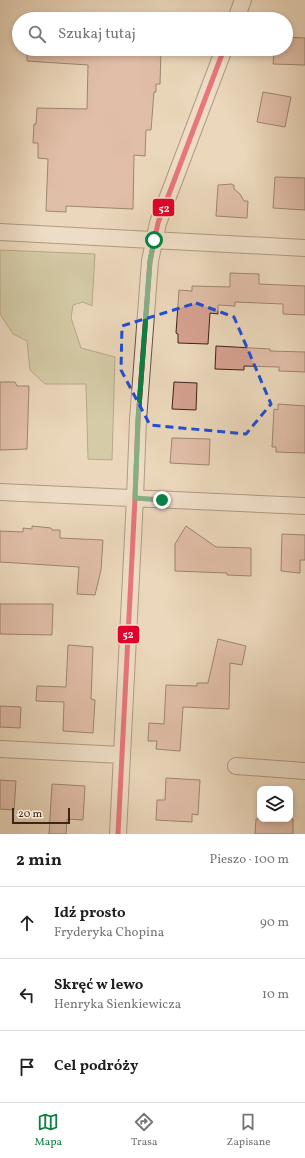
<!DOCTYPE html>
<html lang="pl">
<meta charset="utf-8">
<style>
:root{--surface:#fff;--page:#f2f2f2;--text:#202124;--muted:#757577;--line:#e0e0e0;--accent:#0b8043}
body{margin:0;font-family:Vollkorn,serif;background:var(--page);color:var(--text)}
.controls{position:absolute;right:12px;bottom:12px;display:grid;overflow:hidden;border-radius:8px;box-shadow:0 2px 6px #0003}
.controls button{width:36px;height:36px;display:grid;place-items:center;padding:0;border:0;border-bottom:1px solid var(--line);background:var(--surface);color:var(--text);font:20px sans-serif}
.scale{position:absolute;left:12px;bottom:10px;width:58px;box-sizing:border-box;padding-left:4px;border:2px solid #3d2318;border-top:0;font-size:11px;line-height:14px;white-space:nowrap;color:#3d2318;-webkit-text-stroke:3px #f2e5d3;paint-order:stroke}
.stop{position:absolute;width:12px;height:12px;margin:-9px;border:3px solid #0b8043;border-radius:50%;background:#fff}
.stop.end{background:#0b8043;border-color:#fff;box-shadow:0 1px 4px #0008}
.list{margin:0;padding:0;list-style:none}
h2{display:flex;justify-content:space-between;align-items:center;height:52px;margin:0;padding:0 16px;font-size:17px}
h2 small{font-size:13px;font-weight:400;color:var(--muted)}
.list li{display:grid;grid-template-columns:26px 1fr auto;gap:12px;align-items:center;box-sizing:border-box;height:72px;padding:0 16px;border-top:1px solid var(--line)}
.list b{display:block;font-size:15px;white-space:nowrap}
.list p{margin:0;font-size:13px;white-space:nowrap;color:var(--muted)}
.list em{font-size:13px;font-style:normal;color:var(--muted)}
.icon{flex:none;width:22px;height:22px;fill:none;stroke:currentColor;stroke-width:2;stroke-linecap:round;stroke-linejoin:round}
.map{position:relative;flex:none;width:305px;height:834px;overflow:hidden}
.search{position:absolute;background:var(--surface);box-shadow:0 2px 6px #0003;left:12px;right:12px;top:12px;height:44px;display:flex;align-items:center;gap:10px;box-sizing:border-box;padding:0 14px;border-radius:22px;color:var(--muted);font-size:15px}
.sheet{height:268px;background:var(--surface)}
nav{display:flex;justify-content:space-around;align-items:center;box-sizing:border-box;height:56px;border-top:1px solid var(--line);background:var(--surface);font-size:11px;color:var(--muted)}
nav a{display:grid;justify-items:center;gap:2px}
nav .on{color:var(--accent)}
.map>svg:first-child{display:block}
.green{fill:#babe8e;stroke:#7c7053}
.building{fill:#d6a191;stroke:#3d2318}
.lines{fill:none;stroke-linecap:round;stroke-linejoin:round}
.minor-casing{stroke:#685041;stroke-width:18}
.minor{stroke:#f2e5d3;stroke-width:16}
.bus-1-casing{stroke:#f2e5d3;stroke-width:8}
.bus-1{stroke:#e4002b;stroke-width:5}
.route{stroke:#0b8043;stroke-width:5}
.marked{fill:none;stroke:#1d4ed8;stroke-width:3;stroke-dasharray:8 5;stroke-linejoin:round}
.line-badge{stroke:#f2e5d3;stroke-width:1.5}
.badge-label{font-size:11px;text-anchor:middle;font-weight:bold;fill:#fff}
</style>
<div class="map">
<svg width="305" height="834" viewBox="0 0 305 834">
<rect width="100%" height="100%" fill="#ebd7bb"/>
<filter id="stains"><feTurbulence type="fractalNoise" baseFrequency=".005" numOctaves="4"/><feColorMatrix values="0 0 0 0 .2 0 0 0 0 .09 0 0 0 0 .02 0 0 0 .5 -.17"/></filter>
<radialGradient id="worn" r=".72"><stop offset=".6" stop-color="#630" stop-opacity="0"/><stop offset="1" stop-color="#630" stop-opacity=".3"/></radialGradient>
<path class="green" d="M 0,250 L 95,254 L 92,306 L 83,302 L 73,305 L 71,318 L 81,348 L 115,357 L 112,460 L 88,459 L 86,384 L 45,384 L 30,370 L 27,341 L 13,334 L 0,314 Z"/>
<path class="building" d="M 286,37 L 305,38 L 305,65 L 273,64 L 274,49 L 286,49 Z
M 27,49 L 161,49 L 160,84 L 156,84 L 156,92 L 154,92 L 151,130 L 146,130 L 145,156 L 134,155 L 133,209 L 66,206 L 66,212 L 46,211 L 48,159 L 38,158 L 38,143 L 33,143 L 34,124 L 36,124 L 37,108 L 87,109 L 88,65 L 27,61 Z
M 263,92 L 291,97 L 285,127 L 257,122 Z
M 275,177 L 305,178 L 305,210 L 273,208 Z
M 232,184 L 232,185 L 234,185 L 234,189 L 240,194 L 244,201 L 248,201 L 247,218 L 216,216 L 218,185 Z
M 230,273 L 259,274 L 259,284 L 305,286 L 305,315 L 283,314 L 283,304 L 235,302 L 235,306 L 218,305 L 218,314 L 210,313 L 208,344 L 178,343 L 178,334 L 176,333 L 179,290 L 192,291 L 192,286 L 230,287 Z
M 216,346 L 270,349 L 270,351 L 305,352 L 305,372 L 279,371 L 279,367 L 244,366 L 244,370 L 215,369 Z
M 0,382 L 15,382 L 17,386 L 29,386 L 27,449 L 0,450 Z
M 174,382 L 197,383 L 196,410 L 172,409 Z
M 278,404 L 305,406 L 305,453 L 276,452 L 276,447 L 272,447 L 274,409 L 278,410 Z
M 172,438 L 210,439 L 209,465 L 170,463 Z
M 32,526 L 51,528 L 52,530 L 60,530 L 60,538 L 103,540 L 101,570 L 95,595 L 77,594 L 79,567 L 0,562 L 0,531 L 23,532 L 23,528 L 32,529 Z
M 186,526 L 216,547 L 251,548 L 251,576 L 227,575 L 227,573 L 175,571 L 175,544 Z
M 282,534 L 305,535 L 305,560 L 300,560 L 300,573 L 281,571 Z
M 0,604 L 53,604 L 52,635 L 0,634 Z
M 218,639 L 246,646 L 242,665 L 230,663 L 229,709 L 183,707 L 180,751 L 156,749 L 157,741 L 148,741 L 149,723 L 164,724 L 166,685 L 197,686 L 197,683 L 208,683 Z
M 68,645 L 93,647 L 91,699 L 95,700 L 93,733 L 63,731 L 64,702 L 36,701 L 37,686 L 66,687 Z
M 0,706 L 21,707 L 20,728 L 0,727 Z
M 166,778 L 200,780 L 198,815 L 192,814 L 192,822 L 156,820 L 157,800 L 165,800 Z
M 0,780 L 16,781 L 14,810 L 0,809 Z
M 52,784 L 85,786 L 83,820 L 67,819 L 66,834 L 49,834 Z
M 256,819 L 293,819 L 293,834 L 255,834 Z"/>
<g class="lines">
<g class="minor-casing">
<path id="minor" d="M 236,19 L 243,0
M 0,232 L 305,248
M 0,492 L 305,506
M 0,749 L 122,755
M 236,766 L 305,771
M 118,834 L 135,498 L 138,420 L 150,261 L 158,223 L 224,49"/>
</g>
<use href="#minor" class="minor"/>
<g class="bus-1-casing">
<path id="bus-1" d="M 118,834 L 135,498 L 138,420 L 150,261 L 158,223 L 224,49"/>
</g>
<use href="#bus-1" class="bus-1"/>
</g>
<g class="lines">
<path class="route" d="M 154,240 L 150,261 L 138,420 L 135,498 L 162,500"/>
</g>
<path d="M0 0H305V834H0ZM 196,303 L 234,317 L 271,404 L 246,434 L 150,425 L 121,370 L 122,326 Z" fill="#ebd7bb" fill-opacity=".55" fill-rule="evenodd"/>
<path class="marked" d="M 196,303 L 234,317 L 271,404 L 246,434 L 150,425 L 121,370 L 122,326 Z"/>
<g class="line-badge">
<rect x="152" y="198" width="23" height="19" rx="4" fill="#e4002b"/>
<rect x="117" y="625" width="23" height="19" rx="4" fill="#e4002b"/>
</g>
<g class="badge-label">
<text x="164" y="212">52</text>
<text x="128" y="638">52</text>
</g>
<rect width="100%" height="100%" filter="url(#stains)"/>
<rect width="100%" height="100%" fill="url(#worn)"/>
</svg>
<div class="controls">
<button><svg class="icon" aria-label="layers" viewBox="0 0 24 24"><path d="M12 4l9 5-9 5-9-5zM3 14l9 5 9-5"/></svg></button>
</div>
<div class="scale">20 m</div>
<div class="stop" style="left:154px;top:240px"></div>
<div class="stop end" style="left:162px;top:500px"></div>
<div class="search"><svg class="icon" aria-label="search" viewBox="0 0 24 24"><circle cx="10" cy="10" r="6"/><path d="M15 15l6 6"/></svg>Szukaj tutaj</div>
</div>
<section class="sheet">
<h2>2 min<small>Pieszo · 100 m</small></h2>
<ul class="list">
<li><svg class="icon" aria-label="ahead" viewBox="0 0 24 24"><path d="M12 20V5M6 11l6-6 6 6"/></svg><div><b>Idź prosto</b><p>Fryderyka Chopina</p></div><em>90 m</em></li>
<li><svg class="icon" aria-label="left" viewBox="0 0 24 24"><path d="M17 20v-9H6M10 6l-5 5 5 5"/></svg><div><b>Skręć w lewo</b><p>Henryka Sienkiewicza</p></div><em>10 m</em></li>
<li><svg class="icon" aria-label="arrive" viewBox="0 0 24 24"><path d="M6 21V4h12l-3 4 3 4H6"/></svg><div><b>Cel podróży</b></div></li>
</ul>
</section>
<nav>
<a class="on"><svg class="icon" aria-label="map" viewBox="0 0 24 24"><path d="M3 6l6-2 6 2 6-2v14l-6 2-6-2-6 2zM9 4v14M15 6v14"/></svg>Mapa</a>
<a><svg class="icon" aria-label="directions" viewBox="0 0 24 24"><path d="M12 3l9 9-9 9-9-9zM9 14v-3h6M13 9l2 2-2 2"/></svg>Trasa</a>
<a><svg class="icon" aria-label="saved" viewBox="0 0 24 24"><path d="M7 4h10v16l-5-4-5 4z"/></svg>Zapisane</a>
</nav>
